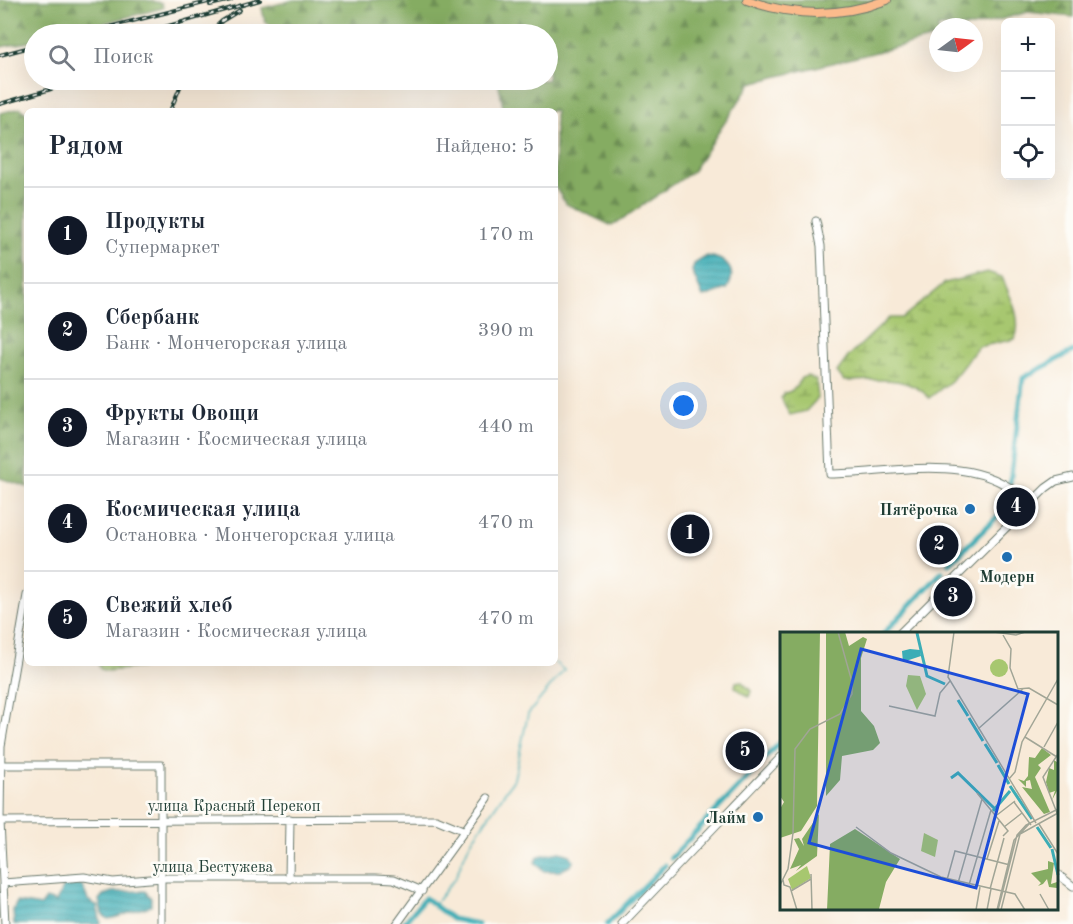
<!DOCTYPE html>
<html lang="ru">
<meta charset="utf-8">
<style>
:root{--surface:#fff;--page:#f6f6f7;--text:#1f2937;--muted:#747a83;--line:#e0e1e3;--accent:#111827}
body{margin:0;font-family:"Old Standard TT",serif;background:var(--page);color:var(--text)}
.controls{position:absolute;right:18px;top:18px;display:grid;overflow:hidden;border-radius:9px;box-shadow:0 6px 24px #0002}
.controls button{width:54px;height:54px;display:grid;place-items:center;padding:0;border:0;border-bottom:2px solid var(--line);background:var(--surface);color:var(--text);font:30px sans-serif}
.compass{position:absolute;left:929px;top:18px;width:54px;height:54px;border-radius:50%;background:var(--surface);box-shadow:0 6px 24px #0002;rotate:75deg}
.you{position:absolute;left:684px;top:406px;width:21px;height:21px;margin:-15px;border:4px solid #fff;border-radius:50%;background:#1a73e8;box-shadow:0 0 0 9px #1a73e833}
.badge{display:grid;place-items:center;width:39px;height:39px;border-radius:50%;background:var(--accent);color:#fff;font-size:20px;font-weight:700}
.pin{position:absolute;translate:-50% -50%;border:3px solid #fff;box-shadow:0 2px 6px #0006}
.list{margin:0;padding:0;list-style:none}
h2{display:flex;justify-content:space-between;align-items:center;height:78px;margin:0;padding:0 24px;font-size:26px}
h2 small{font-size:20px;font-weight:400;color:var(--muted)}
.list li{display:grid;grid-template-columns:39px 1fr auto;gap:18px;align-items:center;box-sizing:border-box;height:96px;padding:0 24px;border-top:2px solid var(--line)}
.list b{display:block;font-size:22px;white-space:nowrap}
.list p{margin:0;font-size:20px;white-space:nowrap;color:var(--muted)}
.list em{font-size:20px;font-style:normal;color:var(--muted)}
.icon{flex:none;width:33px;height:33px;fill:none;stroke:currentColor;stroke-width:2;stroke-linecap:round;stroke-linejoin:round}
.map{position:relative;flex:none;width:1073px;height:924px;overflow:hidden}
.search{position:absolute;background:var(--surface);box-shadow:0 6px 24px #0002;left:24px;top:24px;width:534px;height:66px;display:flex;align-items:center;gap:15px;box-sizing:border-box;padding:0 21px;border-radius:33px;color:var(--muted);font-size:22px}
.panel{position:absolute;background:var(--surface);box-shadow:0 6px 24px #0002;left:24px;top:108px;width:534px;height:558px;border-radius:9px}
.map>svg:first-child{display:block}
.grass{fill:#a7c76f;stroke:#638252;stroke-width:1.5}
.forest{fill:url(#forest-firs);stroke:#52744b;stroke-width:1.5}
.wetland{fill:url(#wetland-marsh);stroke:#638252;stroke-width:1.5}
.park{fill:url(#park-crowns);stroke:#638252;stroke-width:1.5}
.water{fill:url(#water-rules);stroke:#2e7575;stroke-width:1.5}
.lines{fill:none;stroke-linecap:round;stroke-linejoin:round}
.stream{stroke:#3cadb6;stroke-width:1.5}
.canal{stroke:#3cadb6;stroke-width:5}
.minor-casing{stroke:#6b7a6d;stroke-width:9}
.major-casing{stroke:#6b7a6d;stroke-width:10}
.minor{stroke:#fff;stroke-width:7}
.major{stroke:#fbbb8c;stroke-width:8}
.rail-casing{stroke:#1f3d34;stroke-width:4}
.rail{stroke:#fdfcf7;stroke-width:1.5;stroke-dasharray:4.5;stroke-linecap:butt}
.poi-dot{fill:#1f6fb2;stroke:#fdfcf7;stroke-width:2}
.labels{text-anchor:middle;stroke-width:5;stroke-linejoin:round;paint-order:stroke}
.poi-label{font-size:16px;font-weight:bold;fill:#1f3d34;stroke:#fdfcf7;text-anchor:end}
.street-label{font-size:16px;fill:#1f3d34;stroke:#fdfcf7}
.inset-river{fill:none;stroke:#3cadb6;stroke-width:3}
.inset-road{fill:none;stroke:#a1a596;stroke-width:1.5}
.view{fill:#1d4ed8;fill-opacity:0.15;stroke:#1d4ed8;stroke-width:3}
.inset-edge{fill:none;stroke:#1f3d34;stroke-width:3}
</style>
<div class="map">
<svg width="1073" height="924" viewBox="0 0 1073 924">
<defs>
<pattern id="forest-firs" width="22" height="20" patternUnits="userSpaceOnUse" patternTransform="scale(1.5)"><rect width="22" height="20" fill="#85ac62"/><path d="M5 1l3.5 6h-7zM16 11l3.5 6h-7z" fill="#6c8d52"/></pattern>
<pattern id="wetland-marsh" width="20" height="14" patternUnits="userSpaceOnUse" patternTransform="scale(1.5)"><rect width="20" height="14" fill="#a7c76f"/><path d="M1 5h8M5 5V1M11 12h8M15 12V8" fill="none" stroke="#87a35c"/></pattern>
<pattern id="park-crowns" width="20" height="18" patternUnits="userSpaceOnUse" patternTransform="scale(1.5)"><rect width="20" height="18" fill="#a7c76f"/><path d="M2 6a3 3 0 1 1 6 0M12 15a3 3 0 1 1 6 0" fill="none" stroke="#87a35c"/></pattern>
<pattern id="water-rules" width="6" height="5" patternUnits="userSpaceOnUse" patternTransform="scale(1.5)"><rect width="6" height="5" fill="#3cadb6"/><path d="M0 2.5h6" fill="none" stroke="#328e95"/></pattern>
</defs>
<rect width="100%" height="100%" fill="#fdfcf7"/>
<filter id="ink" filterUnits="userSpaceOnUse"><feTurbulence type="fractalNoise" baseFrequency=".0167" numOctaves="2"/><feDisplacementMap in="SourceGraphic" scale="12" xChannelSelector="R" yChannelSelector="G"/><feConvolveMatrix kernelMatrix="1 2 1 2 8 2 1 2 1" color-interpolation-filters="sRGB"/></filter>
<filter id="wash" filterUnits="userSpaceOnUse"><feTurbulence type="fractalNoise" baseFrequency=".008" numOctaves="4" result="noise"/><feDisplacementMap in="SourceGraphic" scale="24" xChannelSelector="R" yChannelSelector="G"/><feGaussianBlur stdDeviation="1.35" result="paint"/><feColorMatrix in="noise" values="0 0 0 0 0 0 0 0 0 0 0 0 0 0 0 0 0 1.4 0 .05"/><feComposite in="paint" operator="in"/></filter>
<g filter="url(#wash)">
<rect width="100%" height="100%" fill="#f8ead8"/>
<path class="grass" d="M 741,681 L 751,691 L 749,697 L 735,687 L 736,682 Z"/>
<path class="forest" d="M 0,0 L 145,0 L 162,3 L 163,8 L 60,34 L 34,34 L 34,41 L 0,47 Z
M 294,0 L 1073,0 L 1073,17 L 1028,12 L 973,27 L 938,27 L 938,37 L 751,83 L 692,172 L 612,226 L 566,204 L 555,187 L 555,111 L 505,111 L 503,107 L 498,80 L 548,80 L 548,34 L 283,34 L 265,22 L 262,8 Z
M 21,108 L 27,114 L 27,487 L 0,478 L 0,113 Z"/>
<path class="wetland" d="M 987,272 L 1002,277 C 1010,297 1023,318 1015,339 L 978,347 L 951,381 L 929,398 C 908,373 873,381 844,381 L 837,372 L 848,357 L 889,318 L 902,318 L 945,283 Z
M 807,376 L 816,380 L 818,398 L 806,411 L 790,415 L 781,398 L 784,393 C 793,392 798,386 801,378 Z"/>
<path class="park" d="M 98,663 L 187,663 L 107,671 L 100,669 Z"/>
<path class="water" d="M 707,256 C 725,258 739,270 727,289 L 703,297 L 692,271 L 694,264 Z
M 560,852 L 570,855 L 574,861 L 570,866 L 560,871 L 544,871 L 535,862 L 539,856 Z
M 73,881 L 82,885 L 88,900 L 97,906 L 101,924 L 14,924 L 13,910 L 17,902 L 41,906 L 46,899 L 56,902 L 63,887 Z
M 145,891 L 151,898 L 151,906 C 136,909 123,917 108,919 L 102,914 L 99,900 L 103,895 L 112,892 Z"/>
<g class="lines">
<path class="stream" d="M 434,905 L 455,878 L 470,843 L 514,779 L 528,714 L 564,670 L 555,663"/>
<path class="canal" d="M 1010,483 L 1023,378 L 1073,351
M 949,564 L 1004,510 L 1008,494
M 884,633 L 942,572
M 764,759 L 782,741
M 671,858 L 752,773
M 403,924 L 425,898 L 452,919 L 478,924
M 607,924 L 665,865"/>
</g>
</g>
<g filter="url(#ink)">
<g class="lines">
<g class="minor-casing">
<path id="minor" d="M 816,221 L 821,246 L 830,474 C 893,474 980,449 1029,504
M 900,633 L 1046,488 L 1056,481 L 1073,477
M 1,765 L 161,765 L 161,924
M 0,821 L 436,819 L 465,831
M 1056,873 L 1073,886
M 289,879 L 290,819
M 3,883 L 84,877 L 113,882 L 162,878 L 376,878 L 394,879 L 422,891
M 5,924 L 0,821 L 1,746 L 27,595
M 397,924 L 488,798
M 622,924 L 782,756"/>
</g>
<g class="major-casing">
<path id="major" d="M 747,0 C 793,17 841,17 887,0"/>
</g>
<use href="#minor" class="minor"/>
<use href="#major" class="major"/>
<g class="rail-casing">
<path id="rail" d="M 210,5 L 231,0
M 81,34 L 216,0
M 140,34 L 260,0
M 208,34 L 222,21 L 240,10
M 0,55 L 34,46
M 0,104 L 51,89 L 70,80
M 170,111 L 183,80"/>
</g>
<use href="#rail" class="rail"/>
</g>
</g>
<g class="poi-dot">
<circle cx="970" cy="509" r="6"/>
<circle cx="1007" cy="557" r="6"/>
<circle cx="758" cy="817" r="6"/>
</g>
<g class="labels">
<g class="poi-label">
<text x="958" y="515">Пятёрочка</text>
<text x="1007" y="582" text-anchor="middle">Модерн</text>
<text x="746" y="823">Лайм</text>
</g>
<g class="street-label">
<text x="234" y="811">улица Красный Перекоп</text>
<text x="213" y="872">улица Бестужева</text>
</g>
</g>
<g transform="translate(780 632)">
<rect width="278" height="278" fill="#f8ead8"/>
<path d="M210 36a9 9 0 1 1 18 0a9 9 0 1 1-18 0Z" fill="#a7c76f"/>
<path d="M 0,0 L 40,0 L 37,174 L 21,199 L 0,206 L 0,177 L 4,170 L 0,164 ZM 46,0 L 65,0 L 69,14 L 83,5 L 87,7 L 81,26 L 81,79 L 94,94 L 100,111 L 93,118 L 62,124 L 60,148 L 46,164 ZM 262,116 L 271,123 L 258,133 L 261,136 L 255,145 L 270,180 L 264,182 L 242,155 L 252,157 L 250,148 L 246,149 L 246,155 L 238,147 L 244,149 L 248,144 L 249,125 L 255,126 ZM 274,128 L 278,131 L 277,159 L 272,168 L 275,159 L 269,161 L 266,150 L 269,136 L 274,138 ZM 39,182 L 37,224 L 16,239 L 21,233 L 10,237 L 19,217 L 14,207 L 19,206 L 24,214 L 22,207 ZM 75,197 L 120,227 L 106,250 L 99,277 L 47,278 L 50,212 ZM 268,229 L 274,231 L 271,252 L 277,250 L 277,256 L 269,255 L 267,247 L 263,252 L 258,254 L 261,251 L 251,241 L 268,237 Z" fill="#85ac62"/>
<path d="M 128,43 L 140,44 L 146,62 L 137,78 L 126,54 Z" fill="#a7c76f"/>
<path d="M 144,201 L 158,208 L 155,225 L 141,219 Z" fill="#a7c76f"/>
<path d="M 27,234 L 31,246 L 12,258 L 8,247 Z" fill="#a7c76f"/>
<path d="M 130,17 L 140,18 L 141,24 L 123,30 L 122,19 Z" fill="#3cadb6"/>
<path class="inset-river" d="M 137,1 L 147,44 L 165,52M 178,68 L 188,84M 189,86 L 203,109M 205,112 L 217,131M 218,133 L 229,152M 171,146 L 178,141 L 214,176M 230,154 L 252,187M 213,179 L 230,159M 257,195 L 271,216M 272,217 L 278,243"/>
<path class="inset-road" d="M 174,0 L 168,45 L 256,191M 214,0 L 236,3 L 245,0M 223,3 L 231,17 L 230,36 L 238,57 L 249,56 L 278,73M 109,74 L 155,84 L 160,61 L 170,49M 198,97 L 243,57M 245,105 L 277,125M 264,115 L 278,90M 229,147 L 235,140 L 242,110 L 278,47M 197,161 L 228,199 L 223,204M 234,170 L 251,193M 277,181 L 263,145 L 278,122M 217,183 L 235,169M 259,192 L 278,222M 76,195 L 111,221 L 161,245 L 235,262 L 245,278M 224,195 L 242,181M 207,227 L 219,189M 31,242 L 32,278M 3,248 L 4,253 L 10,255 L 17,278M 167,248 L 175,219 L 230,233M 178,251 L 202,167M 0,253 L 8,237 L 13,201 L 15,117 L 30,97 L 60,82 L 72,62 L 72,50 L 58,0M 189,253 L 211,178M 210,257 L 224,206M 11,259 L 31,247M 260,262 L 269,278M 196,278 L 200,255M 207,278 L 211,257M 217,278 L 234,208 L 250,191M 218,278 L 237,203 L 246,193 L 278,177M 221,278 L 240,202 L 278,181"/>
<path class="view" d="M 81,17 L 248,62 L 196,256 L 29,211 Z"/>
<rect width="278" height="278" class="inset-edge"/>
</g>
</svg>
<div class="controls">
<button>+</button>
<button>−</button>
<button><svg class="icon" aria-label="locate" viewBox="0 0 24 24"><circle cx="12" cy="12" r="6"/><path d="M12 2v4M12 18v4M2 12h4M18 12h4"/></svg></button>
</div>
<svg class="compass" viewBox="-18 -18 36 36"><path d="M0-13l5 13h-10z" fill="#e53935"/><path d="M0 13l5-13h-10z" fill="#747a83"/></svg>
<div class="you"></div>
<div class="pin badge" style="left:690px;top:534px">1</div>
<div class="pin badge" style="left:939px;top:545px">2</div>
<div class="pin badge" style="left:953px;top:597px">3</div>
<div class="pin badge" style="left:1016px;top:507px">4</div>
<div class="pin badge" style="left:745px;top:751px">5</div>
<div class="search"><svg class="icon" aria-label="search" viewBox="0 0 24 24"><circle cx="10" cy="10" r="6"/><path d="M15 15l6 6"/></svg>Поиск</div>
<section class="panel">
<h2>Рядом<small>Найдено: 5</small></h2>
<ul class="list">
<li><span class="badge">1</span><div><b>Продукты</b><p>Супермаркет</p></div><em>170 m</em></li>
<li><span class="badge">2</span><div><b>Сбербанк</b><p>Банк · Мончегорская улица</p></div><em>390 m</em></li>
<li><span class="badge">3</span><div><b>Фрукты Овощи</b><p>Магазин · Космическая улица</p></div><em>440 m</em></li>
<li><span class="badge">4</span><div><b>Космическая улица</b><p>Остановка · Мончегорская улица</p></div><em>470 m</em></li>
<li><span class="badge">5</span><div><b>Свежий хлеб</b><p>Магазин · Космическая улица</p></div><em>470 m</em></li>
</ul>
</section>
</div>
